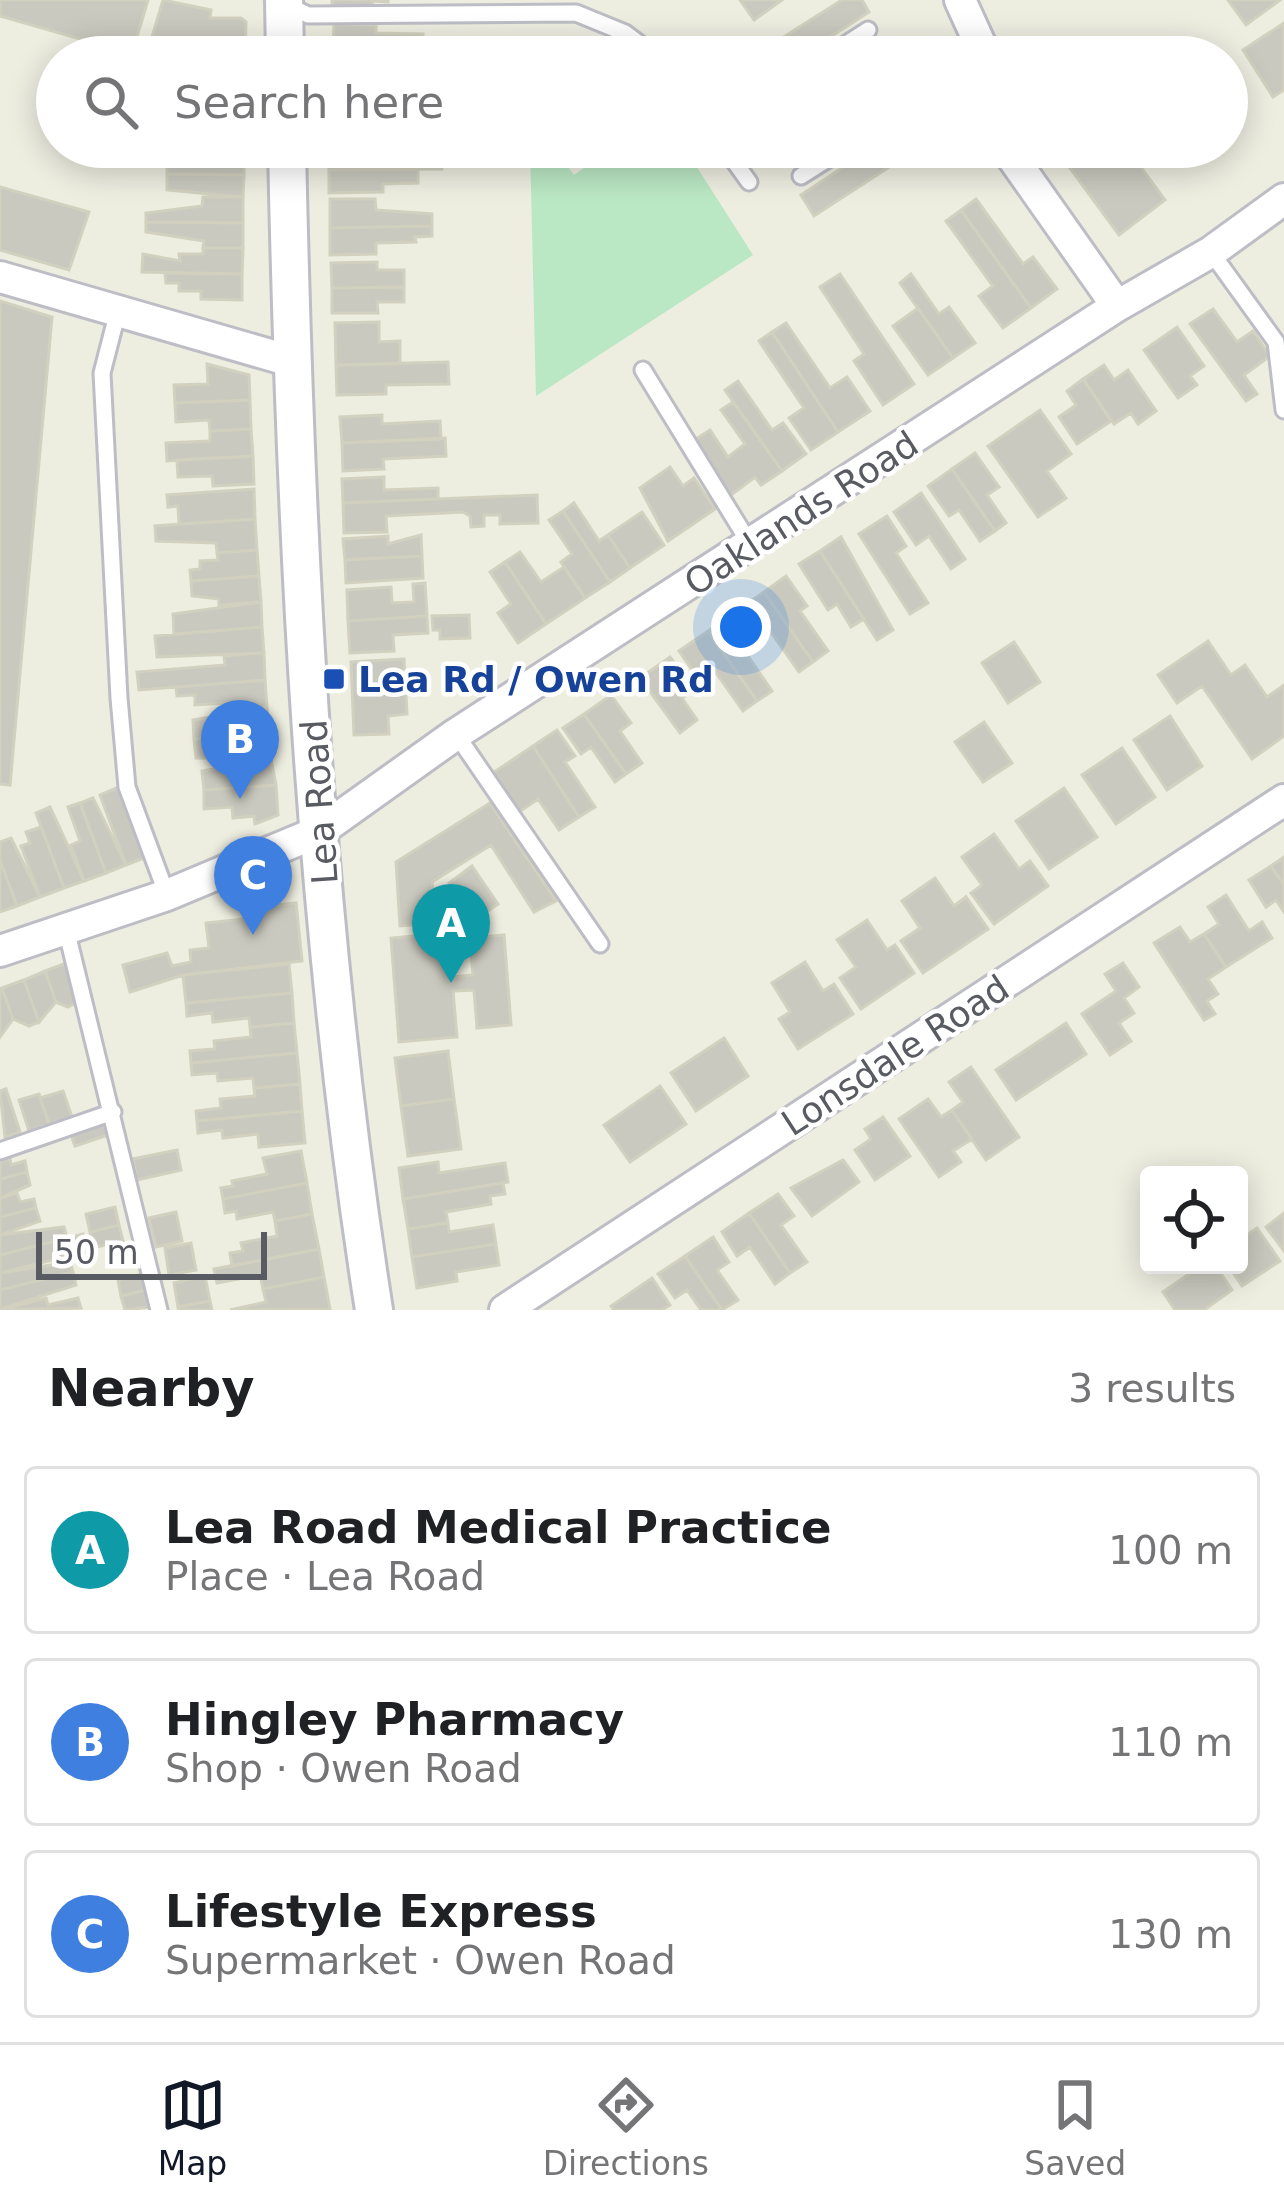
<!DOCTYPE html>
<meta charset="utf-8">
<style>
:root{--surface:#fff;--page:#f6f6f6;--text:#202124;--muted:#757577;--line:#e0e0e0;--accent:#111827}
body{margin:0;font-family:"DejaVu Sans",sans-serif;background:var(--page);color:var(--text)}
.controls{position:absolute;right:36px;bottom:36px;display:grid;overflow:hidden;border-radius:12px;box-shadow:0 6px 30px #0003}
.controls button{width:108px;height:108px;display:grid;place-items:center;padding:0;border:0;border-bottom:3px solid var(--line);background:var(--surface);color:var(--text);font:60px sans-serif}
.scale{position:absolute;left:36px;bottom:30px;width:231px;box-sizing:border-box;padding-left:12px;border:6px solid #595b63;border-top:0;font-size:33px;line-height:42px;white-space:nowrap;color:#595b63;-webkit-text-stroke:9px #fff;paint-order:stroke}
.you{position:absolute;left:741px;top:627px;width:42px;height:42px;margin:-30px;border:9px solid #fff;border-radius:50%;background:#1a73e8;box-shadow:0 0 0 18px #1a73e833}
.badge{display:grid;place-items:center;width:78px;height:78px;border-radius:50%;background:var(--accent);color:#fff;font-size:39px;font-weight:700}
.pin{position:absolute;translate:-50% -99px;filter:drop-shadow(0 3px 6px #0008)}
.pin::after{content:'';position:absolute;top:63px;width:42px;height:36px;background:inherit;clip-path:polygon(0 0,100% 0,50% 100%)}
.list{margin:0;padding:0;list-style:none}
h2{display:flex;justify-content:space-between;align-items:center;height:156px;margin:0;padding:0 48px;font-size:51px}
h2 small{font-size:39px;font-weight:400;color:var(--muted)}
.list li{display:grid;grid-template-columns:78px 1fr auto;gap:36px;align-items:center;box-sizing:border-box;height:168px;margin:0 24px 24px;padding:0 24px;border:3px solid var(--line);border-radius:12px}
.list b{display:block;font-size:45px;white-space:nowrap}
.list p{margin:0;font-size:39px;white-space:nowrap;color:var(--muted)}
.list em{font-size:39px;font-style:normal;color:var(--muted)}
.icon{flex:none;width:66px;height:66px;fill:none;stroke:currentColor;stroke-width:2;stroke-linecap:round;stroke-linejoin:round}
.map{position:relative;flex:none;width:1284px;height:1310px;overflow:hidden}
.search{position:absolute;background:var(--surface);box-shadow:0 6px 30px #0003;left:36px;right:36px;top:36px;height:132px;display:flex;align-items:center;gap:30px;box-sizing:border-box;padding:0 42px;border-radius:66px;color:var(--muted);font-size:45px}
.sheet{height:732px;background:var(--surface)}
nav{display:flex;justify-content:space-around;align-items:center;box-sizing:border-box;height:168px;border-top:3px solid var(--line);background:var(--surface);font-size:33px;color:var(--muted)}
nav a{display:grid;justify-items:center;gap:6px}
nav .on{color:var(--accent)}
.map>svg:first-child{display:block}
.green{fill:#bae7c4}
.building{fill:#cac9bf;stroke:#d2d0be;stroke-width:3}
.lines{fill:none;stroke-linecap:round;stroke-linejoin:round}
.service-casing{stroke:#bdbec5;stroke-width:21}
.minor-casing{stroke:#bdbec5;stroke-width:36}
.tertiary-casing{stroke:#bdbec5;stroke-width:42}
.service{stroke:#fff;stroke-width:15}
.minor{stroke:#fff;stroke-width:30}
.tertiary{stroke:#fff;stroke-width:36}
.transit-dot{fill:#1a4fb4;stroke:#fff;stroke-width:4.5}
.labels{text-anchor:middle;stroke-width:9;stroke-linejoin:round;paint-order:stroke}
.street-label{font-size:36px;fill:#595b63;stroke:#fff}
.transit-label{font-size:36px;font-weight:bold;fill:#164399;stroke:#fff;text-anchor:start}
</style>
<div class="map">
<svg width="1284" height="1310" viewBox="0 0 1284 1310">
<rect width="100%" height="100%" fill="#edede0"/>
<path class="green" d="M 530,147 L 553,147 L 574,175 L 614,147 L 684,147 L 753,255 L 536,396 Z"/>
<path class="building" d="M 0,0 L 148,0 L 132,54 L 0,16 Z
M 163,0 L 211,10 L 210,18 L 241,18 L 246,22 L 245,57 L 146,57 Z
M 332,0 L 388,0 L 388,2 L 372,1 L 373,8 L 332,7 Z
M 740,0 L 782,0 L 754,20 Z
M 842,0 L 862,0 L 869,12 L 799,57 L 752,57 Z
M 1228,0 L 1280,0 L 1246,25 Z
M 1284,23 L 1284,90 L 1273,97 L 1243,50 Z
M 334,24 L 376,25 L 376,33 L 423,34 L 423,50 L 333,49 Z
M 888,41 L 898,57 L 870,57 L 868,54 Z
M 333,49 L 423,50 L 423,57 L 333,57 Z
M 203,147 L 244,147 L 244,151 L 203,151 Z
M 389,147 L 382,157 L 442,157 L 442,169 L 329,170 L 329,149 Z
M 578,147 L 613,147 L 591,165 Z
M 771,147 L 800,147 L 803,153 L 783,166 Z
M 874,147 L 920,147 L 814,216 L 801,195 Z
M 1091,147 L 1126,147 L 1165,200 L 1119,235 L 1067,164 Z
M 203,151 L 244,151 L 244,175 L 167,174 L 167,158 L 203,159 Z
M 418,169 L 418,183 L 383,184 L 383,192 L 329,193 L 329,170 Z
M 167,174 L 244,175 L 243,197 L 167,190 Z
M 0,187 L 89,212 L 69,270 L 0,250 Z
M 203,197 L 243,197 L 243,223 L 146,222 L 146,213 L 202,206 Z
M 330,199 L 375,199 L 376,210 L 432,214 L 432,226 L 330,228 Z
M 976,199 L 1023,264 L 1033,257 L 1057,289 L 1031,308 L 961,210 Z
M 961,210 L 1031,308 L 1003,328 L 979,296 L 993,286 L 946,221 Z
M 146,222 L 243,223 L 243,248 L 203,248 L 204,241 L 146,232 Z
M 432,226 L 432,236 L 415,237 L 416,242 L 376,243 L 376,254 L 330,255 L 330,228 Z
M 203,248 L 243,248 L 242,274 L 142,272 L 143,254 L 180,261 L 179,254 L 203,254 Z
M 377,262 L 377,270 L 404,270 L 404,287 L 332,288 L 331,263 Z
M 165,273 L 242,274 L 242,300 L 201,299 L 201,291 L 179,291 L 179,283 L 166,283 Z
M 840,274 L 914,384 L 883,405 L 854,361 L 864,354 L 820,287 Z
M 911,274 L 939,314 L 949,307 L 975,343 L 953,358 L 900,283 Z
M 404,287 L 404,302 L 377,302 L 378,313 L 332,313 L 332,288 Z
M 0,301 L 52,317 L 10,785 L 0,784 Z
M 918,308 L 953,358 L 928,375 L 893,326 Z
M 1213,309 L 1237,342 L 1253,331 L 1270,356 L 1244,375 L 1257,394 L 1246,401 L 1190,324 Z
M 379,322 L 379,342 L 400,341 L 400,364 L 336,365 L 335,323 Z
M 786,323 L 830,388 L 847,377 L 870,411 L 838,432 L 772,332 Z
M 1177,327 L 1204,366 L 1190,376 L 1197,385 L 1178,398 L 1144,350 Z
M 772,332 L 838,432 L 811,450 L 789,418 L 804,408 L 759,341 Z
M 448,362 L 449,384 L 386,385 L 386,394 L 337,395 L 336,365 Z
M 207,364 L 249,375 L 250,400 L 175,403 L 174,385 L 208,384 Z
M 1104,365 L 1114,380 L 1128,370 L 1156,411 L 1138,424 L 1131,413 L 1114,424 L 1083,379 Z
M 1083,379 L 1111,421 L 1077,444 L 1059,417 L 1076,405 L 1067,391 Z
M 738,381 L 772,430 L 783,423 L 806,454 L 782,471 L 725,390 Z
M 250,400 L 251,429 L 210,431 L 209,420 L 176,422 L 175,403 Z
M 733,402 L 782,471 L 761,485 L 755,477 L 727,498 L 690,443 L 710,430 L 728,457 L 745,444 L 721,410 Z
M 1040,410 L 1071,454 L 1047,471 L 1066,498 L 1038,517 L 988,446 Z
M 382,415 L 382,424 L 440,421 L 441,439 L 342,443 L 340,417 Z
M 251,429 L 253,456 L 167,461 L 166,443 L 210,441 L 210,431 Z
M 445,438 L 446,456 L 383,459 L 384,469 L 343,471 L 342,443 Z
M 975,453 L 999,487 L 987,495 L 1006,523 L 995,531 L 952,469 Z
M 253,456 L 254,484 L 213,486 L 212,476 L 178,477 L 177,460 Z
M 670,467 L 683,486 L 694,478 L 715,509 L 668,541 L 640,488 Z
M 952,469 L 995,531 L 980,541 L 959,510 L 949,516 L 928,486 Z
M 384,477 L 384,490 L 438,488 L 438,499 L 343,503 L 342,479 Z
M 254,489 L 255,519 L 179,524 L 178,506 L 168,507 L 167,495 Z
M 921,493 L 965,559 L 951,569 L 929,536 L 916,545 L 894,512 Z
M 537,495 L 538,523 L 500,524 L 500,515 L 484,515 L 484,526 L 471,527 L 470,516 L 463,512 L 386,516 L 387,532 L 344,533 L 343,503 Z
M 574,503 L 599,541 L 608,535 L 630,568 L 610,582 L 563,511 Z
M 563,511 L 610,582 L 585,598 L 561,562 L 572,554 L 549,520 Z
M 642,512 L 664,545 L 630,568 L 608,535 Z
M 887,516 L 906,546 L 896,553 L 928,603 L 910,614 L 859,534 Z
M 255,519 L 257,550 L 217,553 L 216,543 L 156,541 L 155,526 Z
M 421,535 L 422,556 L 345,560 L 343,539 L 388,536 L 388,544 Z
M 841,537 L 893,630 L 877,640 L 820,551 Z
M 257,550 L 259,576 L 191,581 L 190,570 L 200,569 L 200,561 L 218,560 L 217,553 Z
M 820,551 L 864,619 L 851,627 L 837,604 L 828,610 L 799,564 Z
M 520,552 L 541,582 L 564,567 L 585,598 L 546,624 L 505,562 Z
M 422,556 L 423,578 L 346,583 L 345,560 Z
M 505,562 L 546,624 L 518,643 L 498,613 L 511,604 L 490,572 Z
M 259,576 L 261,602 L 219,605 L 219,599 L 192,596 L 191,581 Z
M 786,576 L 807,606 L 800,611 L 828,651 L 813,662 L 764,592 Z
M 425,583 L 427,616 L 348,621 L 347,590 L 391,587 L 392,603 L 414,602 L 413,584 Z
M 764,592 L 813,662 L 799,672 L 770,631 L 755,641 L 735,612 Z
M 261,602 L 262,627 L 174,634 L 173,614 Z
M 469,615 L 470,638 L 440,639 L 440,630 L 433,630 L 432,616 Z
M 730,615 L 751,645 L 744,650 L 772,691 L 757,701 L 708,631 Z
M 427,616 L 428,633 L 393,635 L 394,651 L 350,653 L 348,621 Z
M 262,627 L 264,653 L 157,657 L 155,636 Z
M 708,631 L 757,701 L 743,711 L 714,670 L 699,680 L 679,651 Z
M 1208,641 L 1231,675 L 1245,665 L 1267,697 L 1284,685 L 1284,736 L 1252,759 L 1202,686 L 1177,703 L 1158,675 Z
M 1014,642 L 1040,682 L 1008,703 L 982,663 Z
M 264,653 L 265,680 L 139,690 L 137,672 L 225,665 L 224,656 Z
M 670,657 L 694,690 L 682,698 L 697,720 L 680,733 L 640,678 Z
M 404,659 L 407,714 L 388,716 L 389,734 L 354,735 L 351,662 Z
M 265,680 L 267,707 L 228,710 L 227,703 L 195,705 L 195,695 L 177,696 L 176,687 Z
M 611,695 L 631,723 L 620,731 L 642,763 L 626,774 L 584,714 Z
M 267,707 L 269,733 L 194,739 L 193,720 Z
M 584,714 L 626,774 L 615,782 L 591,747 L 581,754 L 563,728 Z
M 1170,716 L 1202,766 L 1167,790 L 1134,740 Z
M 984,722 L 1012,763 L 983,782 L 955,742 Z
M 557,730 L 575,756 L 565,762 L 595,807 L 579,817 L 533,746 Z
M 269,733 L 271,759 L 196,758 L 194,739 Z
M 533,746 L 579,817 L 559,830 L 538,799 L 516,814 L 490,775 Z
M 1122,748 L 1155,797 L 1116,824 L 1082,775 Z
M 271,759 L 276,785 L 204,790 L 202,771 Z
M 276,785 L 278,815 L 255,824 L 254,816 L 233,818 L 232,807 L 204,809 L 204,790 Z
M 121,786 L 147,857 L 126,865 L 100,795 Z
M 1064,788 L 1097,837 L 1049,869 L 1016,821 Z
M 93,798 L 126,865 L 106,873 L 80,803 Z
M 80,803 L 106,873 L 84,881 L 71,845 L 80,841 L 68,807 Z
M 490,803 L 556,901 L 534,912 L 491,845 L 432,882 L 436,923 L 400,926 L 396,862 Z
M 50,807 L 84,881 L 64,888 L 36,813 Z
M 41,827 L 64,888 L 40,897 L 21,846 L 30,843 L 26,832 Z
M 994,834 L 1019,869 L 1030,861 L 1048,886 L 994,924 L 971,893 L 982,885 L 962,857 Z
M 11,838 L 40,897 L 17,906 L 0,860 L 0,842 Z
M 1284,857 L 1284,885 L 1271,866 Z
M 0,860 L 17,906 L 0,912 Z
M 472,866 L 498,904 L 475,920 L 449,883 Z
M 1271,866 L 1284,885 L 1284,912 L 1276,900 L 1266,907 L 1249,880 Z
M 935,878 L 954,906 L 966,897 L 988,929 L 923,973 L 901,941 L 920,928 L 902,901 Z
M 1226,895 L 1249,931 L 1262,922 L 1272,938 L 1226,967 L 1204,934 L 1219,924 L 1208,907 Z
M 296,903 L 302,961 L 183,975 L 130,992 L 123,965 L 167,953 L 172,966 L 191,962 L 190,950 L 209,948 L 206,923 L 244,919 L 243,909 Z
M 867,920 L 887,950 L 895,945 L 914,973 L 861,1009 L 840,978 L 856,967 L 837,940 Z
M 1180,927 L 1190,942 L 1204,934 L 1226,967 L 1208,979 L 1218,994 L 1207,1001 L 1215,1014 L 1204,1020 L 1154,943 Z
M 449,933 L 452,977 L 473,975 L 470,938 L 504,935 L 511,1025 L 477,1028 L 474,990 L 453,991 L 457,1037 L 399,1042 L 391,938 Z
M 805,962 L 823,991 L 834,984 L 853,1014 L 798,1049 L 779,1019 L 790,1012 L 772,983 Z
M 67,963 L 79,1001 L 68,1007 L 56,1002 L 45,971 Z
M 1123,963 L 1139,987 L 1124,998 L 1134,1013 L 1119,1023 L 1131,1041 L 1110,1055 L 1082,1014 L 1116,991 L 1105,974 Z
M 289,964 L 292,993 L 186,1003 L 183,975 Z
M 45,971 L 56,1002 L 39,1022 L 24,980 Z
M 24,980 L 39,1022 L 29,1026 L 13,1019 L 2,988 Z
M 2,988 L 13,1019 L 0,1037 L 0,989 Z
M 292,993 L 294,1023 L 250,1027 L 249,1018 L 213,1022 L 212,1013 L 187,1016 L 186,1003 Z
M 294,1023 L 297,1053 L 191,1063 L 190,1051 L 215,1049 L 214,1041 L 251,1037 L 250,1027 Z
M 1066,1023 L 1086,1054 L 1016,1100 L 996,1070 Z
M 724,1038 L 748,1076 L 696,1111 L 671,1073 Z
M 448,1051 L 454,1099 L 401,1106 L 395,1058 Z
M 297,1053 L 300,1084 L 254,1088 L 253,1078 L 218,1081 L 217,1073 L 192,1075 L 191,1063 Z
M 971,1067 L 1019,1137 L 986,1160 L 952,1110 L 963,1102 L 949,1082 Z
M 300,1084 L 302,1111 L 197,1121 L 196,1111 L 221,1108 L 220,1099 L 255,1096 L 254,1088 Z
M 660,1086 L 686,1124 L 630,1162 L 604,1125 Z
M 6,1089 L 20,1132 L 5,1137 L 0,1091 Z
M 63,1091 L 72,1117 L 49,1124 L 40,1098 Z
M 39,1094 L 49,1124 L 29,1131 L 19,1100 Z
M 454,1099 L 461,1149 L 408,1156 L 401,1106 Z
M 928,1099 L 941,1117 L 952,1110 L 972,1139 L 953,1151 L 961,1162 L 939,1177 L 899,1119 Z
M 302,1111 L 305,1143 L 259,1147 L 258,1134 L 223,1138 L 222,1130 L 198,1133 L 197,1121 Z
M 883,1117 L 910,1156 L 875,1180 L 855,1150 L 871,1139 L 865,1129 Z
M 104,1123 L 108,1135 L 75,1146 L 71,1135 Z
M 177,1150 L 181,1170 L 137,1180 L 133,1159 Z
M 301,1151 L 307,1183 L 223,1199 L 221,1188 L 233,1186 L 232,1181 L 267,1174 L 263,1158 Z
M 10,1159 L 11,1165 L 25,1161 L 27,1172 L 0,1179 L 0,1162 Z
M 843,1160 L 859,1182 L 812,1216 L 791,1188 Z
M 438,1162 L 439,1173 L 505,1163 L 508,1182 L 403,1199 L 399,1168 Z
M 27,1172 L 30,1185 L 0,1198 L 0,1179 Z
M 307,1183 L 312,1214 L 275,1221 L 273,1212 L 237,1219 L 236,1211 L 225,1213 L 223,1199 Z
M 503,1183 L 505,1194 L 490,1196 L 491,1204 L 446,1212 L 448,1223 L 408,1229 L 403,1199 Z
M 17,1193 L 20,1202 L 34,1199 L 36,1208 L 0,1217 L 0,1198 Z
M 778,1194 L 794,1216 L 781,1225 L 807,1262 L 790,1273 L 749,1213 Z
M 115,1207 L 119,1225 L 90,1232 L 86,1214 Z
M 36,1208 L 40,1221 L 0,1235 L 0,1217 Z
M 176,1212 L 182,1241 L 156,1247 L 149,1218 Z
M 749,1213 L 790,1273 L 775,1284 L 750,1247 L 737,1256 L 722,1232 Z
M 1284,1213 L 1284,1251 L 1266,1227 Z
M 312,1214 L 319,1249 L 232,1266 L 230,1253 L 243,1251 L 241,1243 L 277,1236 L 275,1221 Z
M 448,1223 L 449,1232 L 493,1225 L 496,1244 L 412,1257 L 408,1229 Z
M 119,1225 L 123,1241 L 93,1248 L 90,1232 Z
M 64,1227 L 67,1238 L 0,1255 L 0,1235 Z
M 1257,1228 L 1280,1261 L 1242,1286 L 1228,1265 L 1239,1265 L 1239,1240 Z
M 83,1234 L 85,1241 L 62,1247 L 65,1257 L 0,1273 L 0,1255 Z
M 713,1237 L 729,1262 L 717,1270 L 738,1300 L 722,1310 L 685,1256 Z
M 191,1243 L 196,1270 L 169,1275 L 165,1248 Z
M 496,1244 L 499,1265 L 456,1272 L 457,1281 L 417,1288 L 412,1257 Z
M 319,1249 L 324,1277 L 263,1289 L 260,1275 L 217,1283 L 214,1269 Z
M 685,1256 L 722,1310 L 701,1310 L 687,1290 L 675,1298 L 658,1274 Z
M 70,1262 L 73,1272 L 0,1290 L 0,1273 Z
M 1202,1265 L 1215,1265 L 1232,1290 L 1204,1310 L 1175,1310 L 1163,1292 Z
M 73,1272 L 76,1285 L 0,1309 L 0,1290 Z
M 142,1274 L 146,1290 L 121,1296 L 118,1280 Z
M 205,1276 L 210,1301 L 178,1307 L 174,1283 Z
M 324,1277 L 330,1309 L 230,1310 L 266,1302 L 263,1289 Z
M 652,1278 L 670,1305 L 662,1310 L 614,1310 L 611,1306 Z
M 146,1290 L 150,1307 L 125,1310 L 121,1296 Z
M 46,1298 L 48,1305 L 78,1298 L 81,1308 L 0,1310 Z
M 210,1301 L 212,1310 L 179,1310 L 178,1307 Z"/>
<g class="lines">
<g class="service-casing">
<path id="service" d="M 287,5 L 308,15 L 576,13 L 625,33 L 657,57
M 826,57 L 868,30
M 724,147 L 749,182
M 811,147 L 821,163
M 801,176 L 847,147
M 1211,252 L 1276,342 L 1284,410
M 118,311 L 102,373 L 119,698 L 127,787 L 167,895
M 643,370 L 750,544
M 456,734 L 600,944
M 66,929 L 159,1310
M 0,1151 L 113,1112"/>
</g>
<g class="minor-casing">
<path id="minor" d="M 960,0 L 986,57
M 1005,147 L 1117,306
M 0,277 L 291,361
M 0,951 L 167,895 L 320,831 L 456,734 L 1117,306 L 1211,252 L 1284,199
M 505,1310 L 1284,800"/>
</g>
<g class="tertiary-casing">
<path id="tertiary" d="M 284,0 L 285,57
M 287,147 C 295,535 314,927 374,1310"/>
</g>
<use href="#service" class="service"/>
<use href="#minor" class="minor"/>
<use href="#tertiary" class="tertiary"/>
</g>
<rect class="transit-dot" x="322" y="667" width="24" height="24" rx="6"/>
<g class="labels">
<g class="street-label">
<text transform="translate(801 513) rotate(-33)" y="13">Oaklands Road</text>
<text transform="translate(319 802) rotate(-94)" y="13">Lea Road</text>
<text transform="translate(895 1055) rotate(-33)" y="13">Lonsdale Road</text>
</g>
<g class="transit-label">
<text x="358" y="692">Lea Rd / Owen Rd</text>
</g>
</g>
</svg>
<div class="controls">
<button><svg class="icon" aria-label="locate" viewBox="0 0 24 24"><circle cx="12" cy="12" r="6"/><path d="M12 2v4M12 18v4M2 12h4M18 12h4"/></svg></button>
</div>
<div class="scale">50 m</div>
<div class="you"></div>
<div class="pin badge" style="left:451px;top:983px;background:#0f9aa8">A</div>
<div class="pin badge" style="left:240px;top:799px;background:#3f7fe0">B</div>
<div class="pin badge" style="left:253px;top:935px;background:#3f7fe0">C</div>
<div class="search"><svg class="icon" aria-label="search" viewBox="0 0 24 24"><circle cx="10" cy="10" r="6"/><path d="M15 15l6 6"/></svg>Search here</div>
</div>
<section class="sheet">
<h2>Nearby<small>3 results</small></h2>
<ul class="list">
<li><span class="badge" style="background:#0f9aa8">A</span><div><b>Lea Road Medical Practice</b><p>Place · Lea Road</p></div><em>100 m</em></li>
<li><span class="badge" style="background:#3f7fe0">B</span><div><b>Hingley Pharmacy</b><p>Shop · Owen Road</p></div><em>110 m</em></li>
<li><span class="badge" style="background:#3f7fe0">C</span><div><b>Lifestyle Express</b><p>Supermarket · Owen Road</p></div><em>130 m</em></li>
</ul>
</section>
<nav>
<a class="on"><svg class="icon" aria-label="map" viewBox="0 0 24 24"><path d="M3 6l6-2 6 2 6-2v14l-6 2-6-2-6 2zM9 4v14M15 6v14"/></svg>Map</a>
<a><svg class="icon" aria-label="directions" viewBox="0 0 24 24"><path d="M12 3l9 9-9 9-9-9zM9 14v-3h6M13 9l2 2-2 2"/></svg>Directions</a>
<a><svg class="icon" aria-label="saved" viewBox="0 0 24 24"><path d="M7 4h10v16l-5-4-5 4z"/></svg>Saved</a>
</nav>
